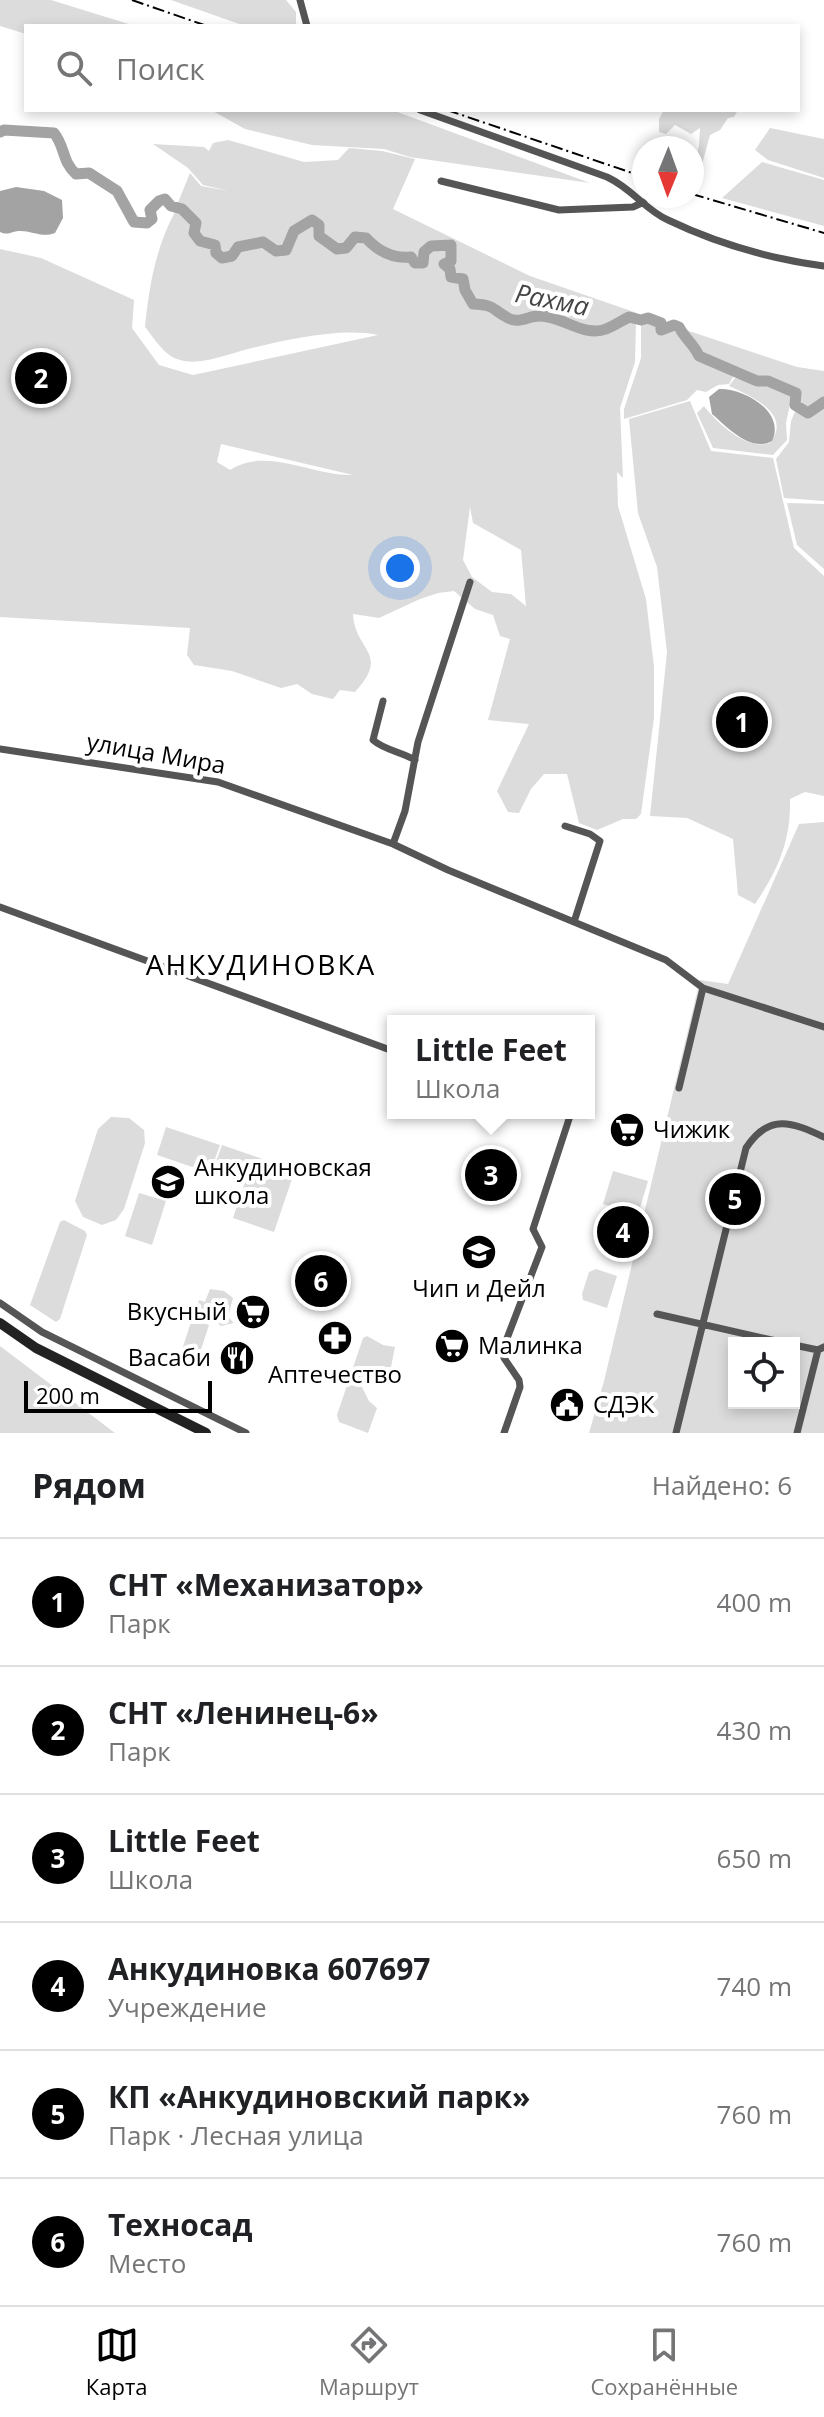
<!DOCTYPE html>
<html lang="ru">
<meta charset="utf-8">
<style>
:root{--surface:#fff;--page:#f6f6f6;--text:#202124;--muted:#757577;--line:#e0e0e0;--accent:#000}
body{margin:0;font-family:"Open Sans",sans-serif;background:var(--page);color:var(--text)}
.controls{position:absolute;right:24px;bottom:24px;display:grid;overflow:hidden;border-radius:0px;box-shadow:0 4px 12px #0003}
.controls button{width:72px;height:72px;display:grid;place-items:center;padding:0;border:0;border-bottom:2px solid var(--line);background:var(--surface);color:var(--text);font:40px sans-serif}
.compass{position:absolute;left:632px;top:136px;width:72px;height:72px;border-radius:50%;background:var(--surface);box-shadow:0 4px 12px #0003;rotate:181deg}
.scale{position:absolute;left:24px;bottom:20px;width:188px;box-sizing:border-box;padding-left:8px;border:4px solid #000;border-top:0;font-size:22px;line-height:28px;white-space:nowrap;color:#000;-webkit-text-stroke:6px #fff;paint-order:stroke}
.you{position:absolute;left:400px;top:568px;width:28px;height:28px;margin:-20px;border:6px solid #fff;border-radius:50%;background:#1a73e8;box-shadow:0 0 0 12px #1a73e833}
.badge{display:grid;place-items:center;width:52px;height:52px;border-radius:50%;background:var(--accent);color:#fff;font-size:26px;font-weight:700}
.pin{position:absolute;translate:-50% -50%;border:4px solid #fff;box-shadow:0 2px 8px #0006}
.popup{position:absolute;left:387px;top:1015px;width:208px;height:104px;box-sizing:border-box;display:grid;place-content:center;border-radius:0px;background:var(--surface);filter:drop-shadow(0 2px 6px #0005);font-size:26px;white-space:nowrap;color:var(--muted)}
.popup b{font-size:30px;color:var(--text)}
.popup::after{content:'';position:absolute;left:50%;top:100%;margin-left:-16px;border:16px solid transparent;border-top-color:var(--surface)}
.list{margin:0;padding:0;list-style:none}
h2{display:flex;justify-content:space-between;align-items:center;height:104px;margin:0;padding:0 32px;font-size:34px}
h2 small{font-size:26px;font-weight:400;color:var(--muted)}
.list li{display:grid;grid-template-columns:52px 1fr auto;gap:24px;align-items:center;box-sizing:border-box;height:128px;padding:0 32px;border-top:2px solid var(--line)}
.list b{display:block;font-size:30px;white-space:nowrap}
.list p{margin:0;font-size:26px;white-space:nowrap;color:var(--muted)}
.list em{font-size:26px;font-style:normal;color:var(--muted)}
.icon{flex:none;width:44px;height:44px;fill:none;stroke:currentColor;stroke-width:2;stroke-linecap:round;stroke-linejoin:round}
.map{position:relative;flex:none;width:824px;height:1433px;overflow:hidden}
.search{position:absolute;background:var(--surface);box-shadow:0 4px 12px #0003;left:24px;right:24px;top:24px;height:88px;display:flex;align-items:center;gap:20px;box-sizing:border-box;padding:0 28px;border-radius:0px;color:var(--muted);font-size:30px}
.sheet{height:872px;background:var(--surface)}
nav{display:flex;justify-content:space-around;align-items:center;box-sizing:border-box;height:112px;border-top:2px solid var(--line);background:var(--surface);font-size:22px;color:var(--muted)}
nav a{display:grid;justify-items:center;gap:4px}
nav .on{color:var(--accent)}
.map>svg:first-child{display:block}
.green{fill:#dcdcdc;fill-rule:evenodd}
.water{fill:#a3a3a3}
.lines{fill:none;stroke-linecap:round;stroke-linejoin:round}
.river{stroke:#a3a3a3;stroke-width:11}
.street{stroke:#555;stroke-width:7}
.secondary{stroke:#222;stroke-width:10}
.rail{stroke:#000;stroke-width:2;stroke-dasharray:12 4 2 4;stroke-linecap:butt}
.labels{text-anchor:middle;stroke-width:8;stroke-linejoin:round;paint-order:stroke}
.street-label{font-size:24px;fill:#000;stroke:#fff}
.poi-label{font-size:24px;fill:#000;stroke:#fff;text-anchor:start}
.water-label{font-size:26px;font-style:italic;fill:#444;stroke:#fff}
.quarter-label{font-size:28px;letter-spacing:2px;fill:#000;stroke:#fff}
</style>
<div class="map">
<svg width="824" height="1433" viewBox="0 0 824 1433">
<rect width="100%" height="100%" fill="#fff"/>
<path class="green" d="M 0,0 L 51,0 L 135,26 L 26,26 L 26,34 L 0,26 Z
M 171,0 L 286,0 L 296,12 L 296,26 L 245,26 Z
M 211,110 L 392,110 L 590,183 L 410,157 L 384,149 L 312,145 L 245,129 Z
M 664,110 L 738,110 L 734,117 L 728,118 L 720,130 L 710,135 L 699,175 L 692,173 L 699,146 L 700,128 L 691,134 L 675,125 L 666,134 L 659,132 L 659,119 Z
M 770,128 L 824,139 L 824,178 L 768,160 L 755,150 Z
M 228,140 L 304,162 L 338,160 L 349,148 L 382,151 L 415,159 L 393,209 L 530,276 L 637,313 L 637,317 C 619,314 608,329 591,329 C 577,329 556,312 538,313 C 527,314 519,321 508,315 C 493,307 494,303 475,302 L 466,290 L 465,277 L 453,275 L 452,269 L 448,266 L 453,261 L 452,243 L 430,244 L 421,251 L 421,261 L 416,261 L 411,255 C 393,257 379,249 367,237 L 354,236 L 345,246 L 337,247 L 321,235 L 321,223 L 312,218 L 292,230 L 285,247 L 276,249 L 260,239 L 236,245 L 231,253 L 223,256 L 218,252 L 216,243 L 202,238 L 196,233 L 197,221 L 184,207 L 177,205 L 190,173 L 201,186 L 229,191 L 203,185 L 188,168 L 153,144 L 204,147 L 209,151 L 213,143 Z
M 762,162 L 824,180 L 824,226 L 722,198 Z
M 176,210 L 180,211 L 194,223 L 192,233 L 199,242 L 213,247 L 220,260 L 234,258 L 239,249 L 264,244 L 273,252 L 288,252 L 296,232 L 312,223 L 317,226 L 318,237 L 336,251 L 347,250 L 357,239 L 365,240 C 376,253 393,261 410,259 L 414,265 L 424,264 L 426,253 L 432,249 L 449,248 L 450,260 L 442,265 L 449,270 L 450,279 L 462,280 L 462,292 L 472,305 L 490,306 L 507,320 L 525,322 L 538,317 L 569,324 L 586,333 L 606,332 L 628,320 L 636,321 L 635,362 L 620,408 L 623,478 L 617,472 L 618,506 L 646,599 L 654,667 L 654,718 L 641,814 L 636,819 L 623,819 L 597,830 L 579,823 L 567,774 L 544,774 L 531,789 L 519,813 L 508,812 L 497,791 L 529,724 L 488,720 L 510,639 L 500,636 L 493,615 L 475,609 L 454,591 L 438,593 L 420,599 L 379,618 L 353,614 C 355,652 391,652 355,692 L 340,690 L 333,699 L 312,694 L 297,684 L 281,688 L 232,671 L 194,665 L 187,655 L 190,628 L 0,617 L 0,249 L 41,258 L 134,300 L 132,328 L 159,365 L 193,375 L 378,335 C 341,327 285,340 248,349 C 228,354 200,366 180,360 C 164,356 155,339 145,327 C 149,286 156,246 176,210 ZM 221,444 L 353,475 L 354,475 C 314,477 266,446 230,470 L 217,462 ZM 470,507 L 473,523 L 521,550 L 526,606 L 511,594 L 492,592 L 472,577 L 463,560 Z
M 648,320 L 658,325 L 660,331 L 668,331 L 674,328 C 684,335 694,347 698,358 L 735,374 L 729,384 L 718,385 L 706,392 L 697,390 L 687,400 L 624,419 L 624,409 L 641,358 L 641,322 Z
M 683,329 L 797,367 L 824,371 L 824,399 L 807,410 L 798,402 L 798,391 L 770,380 L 757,378 L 701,354 C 697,343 688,340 683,329 Z
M 735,378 L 778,387 L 792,395 L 786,423 L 787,440 L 773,455 L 713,448 L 697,413 L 704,406 C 717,423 747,451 770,443 C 793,414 751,396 729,386 Z
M 690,401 L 711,451 L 773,458 L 794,548 L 824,576 L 824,796 L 805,792 L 790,799 C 791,841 778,870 755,904 L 738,895 L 733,839 L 687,818 L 650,816 L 667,652 L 657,567 L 638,513 L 629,419 Z
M 824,406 L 824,501 L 784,498 L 776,459 L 789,442 L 791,421 L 796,409 L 809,415 Z
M 787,503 L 824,504 L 824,569 L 797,545 Z
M 824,822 L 824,1433 L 589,1433 L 604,1381 L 700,980 L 728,984 L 799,824 ZM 734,1343 L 794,1343 L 794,1403 L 734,1403 Z
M 111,1117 L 129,1118 L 144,1130 L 145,1143 L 124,1209 L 116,1220 L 102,1225 L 83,1217 L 75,1201 L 98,1129 Z
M 166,1127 L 220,1145 L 210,1173 L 157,1155 Z
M 222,1145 L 295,1170 L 274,1232 L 233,1218 L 246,1179 L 214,1167 Z
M 613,1171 L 648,1181 L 638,1215 L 603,1204 Z
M 139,1193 L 166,1201 L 152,1245 L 125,1236 Z
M 64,1220 L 85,1231 L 87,1235 L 60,1319 L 56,1322 L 30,1305 L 60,1222 Z
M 596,1269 L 617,1276 L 607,1308 L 583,1300 L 582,1294 L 589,1272 Z
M 210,1289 L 224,1291 L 233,1298 L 228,1317 L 234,1323 L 221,1326 L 207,1315 L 193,1316 L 199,1300 L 205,1302 Z
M 192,1319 L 209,1325 L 196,1365 L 179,1359 Z
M 367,1336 L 383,1345 L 395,1347 L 391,1367 L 385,1367 L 374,1378 L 367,1377 L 360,1383 L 369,1401 L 377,1408 L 368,1433 L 339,1422 L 337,1415 L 363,1338 Z
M 0,1346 L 115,1433 L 0,1433 Z"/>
<path class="water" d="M 16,187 L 44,191 L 62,200 L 63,218 L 55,233 C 42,238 33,231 20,231 C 11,231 9,236 0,232 L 0,191 Z
M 719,389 C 744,388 786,412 772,441 C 751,453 727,427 712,414 L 709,397 Z"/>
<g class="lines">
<path class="river" d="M 0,132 L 4,130 L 54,133 C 65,146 62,162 76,174 L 89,173 L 117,191 L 134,222 L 147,223 L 152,219 L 150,210 L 159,201 L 165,199 L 171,206 L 182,209 L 196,223 L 194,233 L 200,241 L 215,245 L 216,253 L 222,258 L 232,256 L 238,247 L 263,242 L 276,251 L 286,250 L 294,231 L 312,220 L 319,225 L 319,236 L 337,249 L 346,248 L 355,237 L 366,238 C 378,251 393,259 411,257 L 415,263 L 423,263 L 424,252 L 431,246 L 451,245 L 451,261 L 444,264 L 450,269 L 451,277 L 463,279 L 465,290 L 473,304 C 496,305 491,309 508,318 C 519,324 528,316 539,316 C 561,315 584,338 606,329 C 614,326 621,321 629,317 L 641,320 L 648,318 L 661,323 L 661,330 L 674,325 L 679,327 C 685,339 694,344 699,356 L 757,381 L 768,381 L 796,393 L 795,405 L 808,413 L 824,402"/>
<path class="street" d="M 300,0 L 307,26
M 420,110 L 607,177 C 633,189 645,210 668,220 C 716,243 772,259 824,266
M 441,181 L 559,210 L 633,207 L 644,202
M 383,701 L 373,740 C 384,750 402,752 415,760
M 0,749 L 218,782 L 393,844 L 448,870 L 666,960 L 703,988 L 824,1027
M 565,826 L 590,834 L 600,841 L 574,922
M 393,844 L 405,811 L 418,742 L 470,582
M 0,907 L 393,1051
M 679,1088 L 703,988
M 0,1303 L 42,1332 L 246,1433
M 657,1314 L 785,1343
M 794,1345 L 818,1350 L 824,1347
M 504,1433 L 520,1387 L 519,1380 L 504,1358 L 506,1341 L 542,1247 L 533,1229 L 570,1116 L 562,1113
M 676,1433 L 746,1148 C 769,1113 792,1122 824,1137
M 797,1433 L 818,1350"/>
<path class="secondary" d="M 0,1323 L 36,1348 L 206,1433"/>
<path class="rail" d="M 132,0 L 207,26
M 447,110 L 644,177
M 692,194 L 824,233"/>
</g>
<defs>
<g id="supermarket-disc" transform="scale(1.8)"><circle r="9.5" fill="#000" stroke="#fff"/><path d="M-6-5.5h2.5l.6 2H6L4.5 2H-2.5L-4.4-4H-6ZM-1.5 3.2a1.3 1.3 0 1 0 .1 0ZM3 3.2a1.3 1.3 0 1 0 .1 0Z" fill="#fff"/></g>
<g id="school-disc" transform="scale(1.8)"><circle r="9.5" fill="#000" stroke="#fff"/><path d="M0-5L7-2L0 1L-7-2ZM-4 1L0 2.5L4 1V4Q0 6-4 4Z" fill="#fff"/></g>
<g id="pharmacy-disc" transform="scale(1.8)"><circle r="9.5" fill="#000" stroke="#fff"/><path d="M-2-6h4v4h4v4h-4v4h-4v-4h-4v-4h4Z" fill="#fff"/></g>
<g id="restaurant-disc" transform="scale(1.8)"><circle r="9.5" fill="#000" stroke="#fff"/><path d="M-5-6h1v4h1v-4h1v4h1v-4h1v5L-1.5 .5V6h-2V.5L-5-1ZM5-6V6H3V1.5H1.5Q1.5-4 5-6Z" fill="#fff"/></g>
<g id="civic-disc" transform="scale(1.8)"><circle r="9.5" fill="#000" stroke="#fff"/><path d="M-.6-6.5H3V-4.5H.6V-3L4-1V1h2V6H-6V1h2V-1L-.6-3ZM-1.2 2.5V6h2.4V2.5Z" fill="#fff"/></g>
</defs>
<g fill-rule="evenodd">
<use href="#supermarket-disc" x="627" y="1130"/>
<use href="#school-disc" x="168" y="1182"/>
<use href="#school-disc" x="479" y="1252"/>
<use href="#supermarket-disc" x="253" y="1312"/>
<use href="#pharmacy-disc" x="335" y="1338"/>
<use href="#supermarket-disc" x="452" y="1346"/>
<use href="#restaurant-disc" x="237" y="1358"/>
<use href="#civic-disc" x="567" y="1405"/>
</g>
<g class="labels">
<g class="street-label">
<text transform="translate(156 754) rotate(10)" y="8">улица Мира</text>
</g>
<g class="poi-label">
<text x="653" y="1138">Чижик</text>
<text x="194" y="1176">Анкудиновская<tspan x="194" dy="28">школа</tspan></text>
<text x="479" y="1297" text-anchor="middle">Чип и Дейл</text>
<text x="227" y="1320" text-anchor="end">Вкусный</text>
<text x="478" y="1354">Малинка</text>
<text x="211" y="1366" text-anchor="end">Васаби</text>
<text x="335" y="1383" text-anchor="middle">Аптечество</text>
<text x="593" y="1413">СДЭК</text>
</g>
<g class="water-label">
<text transform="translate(552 300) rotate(11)" y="9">Рахма</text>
</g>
<g class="quarter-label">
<text x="261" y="975">АНКУДИНОВКА</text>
</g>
</g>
</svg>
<div class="controls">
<button><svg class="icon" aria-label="locate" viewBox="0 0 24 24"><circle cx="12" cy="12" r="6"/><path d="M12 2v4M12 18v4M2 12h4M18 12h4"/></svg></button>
</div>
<svg class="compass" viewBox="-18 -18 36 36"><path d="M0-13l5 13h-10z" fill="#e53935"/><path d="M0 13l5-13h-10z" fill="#757577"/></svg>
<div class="scale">200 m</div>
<div class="you"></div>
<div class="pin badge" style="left:742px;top:722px">1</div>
<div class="pin badge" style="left:41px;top:378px">2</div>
<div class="pin badge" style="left:491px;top:1175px">3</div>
<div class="popup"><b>Little Feet</b>Школа</div>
<div class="pin badge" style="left:623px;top:1232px">4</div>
<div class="pin badge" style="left:735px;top:1199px">5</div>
<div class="pin badge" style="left:321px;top:1281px">6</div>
<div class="search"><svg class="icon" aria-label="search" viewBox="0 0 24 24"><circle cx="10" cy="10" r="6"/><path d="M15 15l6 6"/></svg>Поиск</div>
</div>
<section class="sheet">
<h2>Рядом<small>Найдено: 6</small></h2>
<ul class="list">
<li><span class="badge">1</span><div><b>СНТ «Механизатор»</b><p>Парк</p></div><em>400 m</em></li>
<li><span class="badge">2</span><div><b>СНТ «Ленинец-6»</b><p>Парк</p></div><em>430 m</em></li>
<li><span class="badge">3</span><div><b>Little Feet</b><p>Школа</p></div><em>650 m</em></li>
<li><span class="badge">4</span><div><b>Анкудиновка 607697</b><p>Учреждение</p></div><em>740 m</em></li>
<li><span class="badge">5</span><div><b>КП «Анкудиновский парк»</b><p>Парк · Лесная улица</p></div><em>760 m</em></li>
<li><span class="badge">6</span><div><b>Техносад</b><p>Место</p></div><em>760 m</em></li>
</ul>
</section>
<nav>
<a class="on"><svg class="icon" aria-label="map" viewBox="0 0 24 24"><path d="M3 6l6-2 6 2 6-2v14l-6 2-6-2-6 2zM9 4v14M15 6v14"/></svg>Карта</a>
<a><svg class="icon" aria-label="directions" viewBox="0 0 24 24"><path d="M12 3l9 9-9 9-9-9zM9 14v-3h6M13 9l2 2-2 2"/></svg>Маршрут</a>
<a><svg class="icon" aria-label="saved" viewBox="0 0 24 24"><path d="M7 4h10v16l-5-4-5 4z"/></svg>Сохранённые</a>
</nav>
